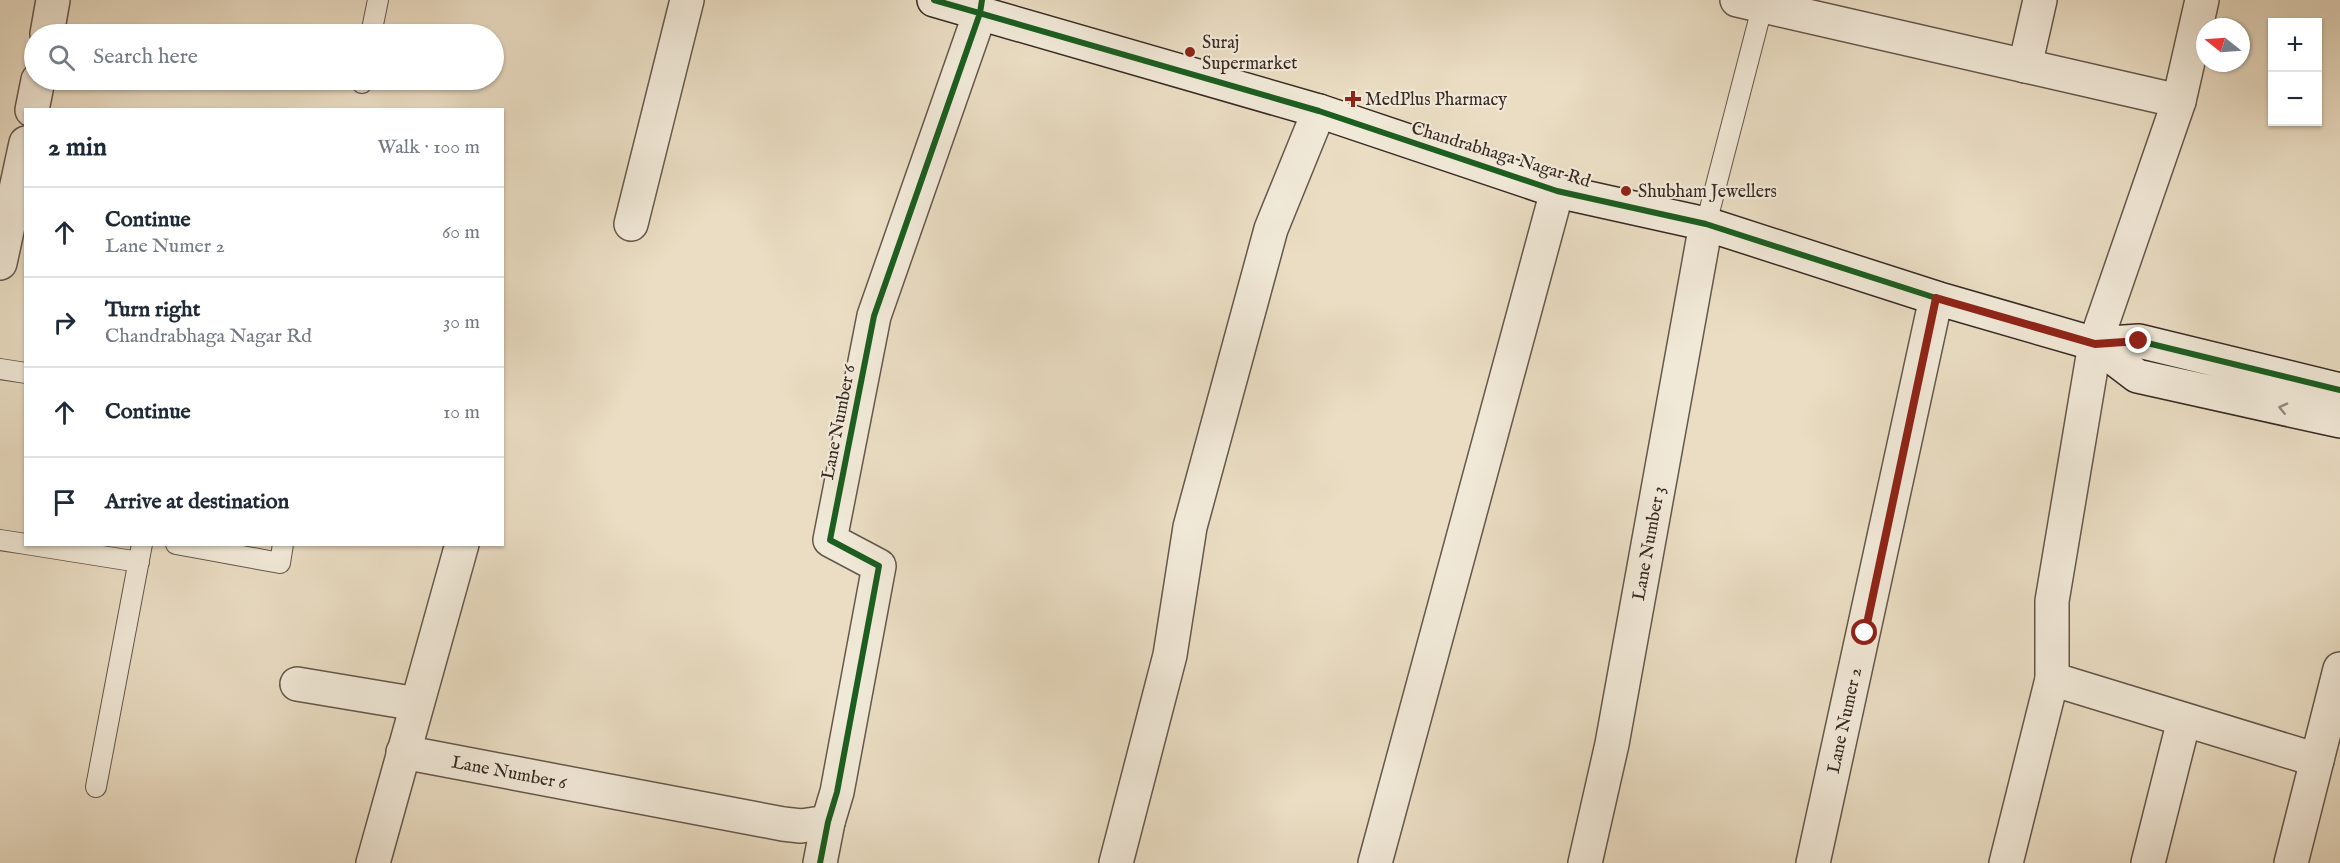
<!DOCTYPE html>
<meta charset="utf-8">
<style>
:root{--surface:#fff;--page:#f2f2f3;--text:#1f2937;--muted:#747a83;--line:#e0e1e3}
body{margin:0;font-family:"IM FELL English",serif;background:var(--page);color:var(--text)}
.controls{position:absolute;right:18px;top:18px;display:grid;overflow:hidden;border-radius:0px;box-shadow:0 2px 4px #0004}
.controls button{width:54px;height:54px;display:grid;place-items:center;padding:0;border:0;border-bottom:2px solid var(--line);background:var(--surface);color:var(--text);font:30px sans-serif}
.compass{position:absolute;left:2196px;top:18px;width:54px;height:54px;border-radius:50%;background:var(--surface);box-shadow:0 2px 4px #0004;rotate:287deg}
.stop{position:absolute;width:18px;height:18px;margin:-14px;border:4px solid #8f2418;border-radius:50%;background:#fff}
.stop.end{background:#8f2418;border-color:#fff;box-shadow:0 2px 6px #0008}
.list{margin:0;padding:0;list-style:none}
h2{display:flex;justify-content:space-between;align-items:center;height:78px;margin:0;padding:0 24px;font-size:26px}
h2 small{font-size:20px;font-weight:400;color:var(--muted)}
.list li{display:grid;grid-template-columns:39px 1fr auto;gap:18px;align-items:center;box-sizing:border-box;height:90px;padding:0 24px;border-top:2px solid var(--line)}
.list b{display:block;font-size:22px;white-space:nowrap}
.list p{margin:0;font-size:20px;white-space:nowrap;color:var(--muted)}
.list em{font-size:20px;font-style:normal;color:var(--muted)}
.icon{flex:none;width:33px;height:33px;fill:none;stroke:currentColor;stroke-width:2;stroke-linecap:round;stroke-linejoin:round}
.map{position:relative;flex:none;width:2340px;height:863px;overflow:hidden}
.search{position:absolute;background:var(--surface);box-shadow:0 2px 4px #0004;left:24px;top:24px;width:480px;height:66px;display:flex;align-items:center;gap:15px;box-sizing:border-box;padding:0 21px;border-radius:33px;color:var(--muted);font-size:22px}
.panel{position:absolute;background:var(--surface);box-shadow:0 2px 4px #0004;left:24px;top:108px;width:480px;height:438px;border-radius:0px}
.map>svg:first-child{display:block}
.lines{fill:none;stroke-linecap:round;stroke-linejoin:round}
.lane-casing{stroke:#64574c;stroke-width:22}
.street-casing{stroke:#64574c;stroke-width:36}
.secondary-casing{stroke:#382a24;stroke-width:36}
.lane{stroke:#f1e9d8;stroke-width:20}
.street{stroke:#f1e9d8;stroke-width:33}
.secondary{stroke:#f1e9d8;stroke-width:33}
.cycleway-casing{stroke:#f1e9d8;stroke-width:10}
.cycleway{stroke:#1b5e20;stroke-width:6}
.oneway{stroke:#948a7e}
.route{stroke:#8f2418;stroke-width:8}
.poi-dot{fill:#8f2418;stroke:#f1e9d8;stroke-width:2}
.labels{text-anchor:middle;stroke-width:4.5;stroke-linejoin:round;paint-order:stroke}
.poi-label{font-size:18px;fill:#382a24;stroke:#f1e9d8;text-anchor:start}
.street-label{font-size:18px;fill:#382a24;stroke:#f1e9d8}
</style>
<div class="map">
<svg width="2340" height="863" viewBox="0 0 2340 863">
<rect width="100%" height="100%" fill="#eaddc3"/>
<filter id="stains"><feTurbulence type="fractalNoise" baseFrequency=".00333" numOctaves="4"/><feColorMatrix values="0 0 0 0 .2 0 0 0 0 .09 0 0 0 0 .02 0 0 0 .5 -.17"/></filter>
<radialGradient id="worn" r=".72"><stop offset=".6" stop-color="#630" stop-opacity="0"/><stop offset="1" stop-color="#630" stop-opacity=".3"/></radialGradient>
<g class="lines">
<g class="lane-casing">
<path id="lane" d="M 371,34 L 378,0
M 362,83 L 362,80
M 1706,224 L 1764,0
M 0,369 L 26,373
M 0,540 L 26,544
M 26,544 L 139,562
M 176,544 L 280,563 L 283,544
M 96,787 L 142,544"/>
</g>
<g class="street-casing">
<g id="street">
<path d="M 1737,0 L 2179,101"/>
<path d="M 47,34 L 53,0"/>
<path d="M 2025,66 L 2040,0"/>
<path d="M 32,110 L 38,80"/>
<path d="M 631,224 L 687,0"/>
<path d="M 0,263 L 26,143"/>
<path d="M 2052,679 L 2052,601 L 2095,344 L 2179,101 L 2202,0"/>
<path d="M 297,684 L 417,704"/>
<path id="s1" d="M 403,752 L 783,824 L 801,826 L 828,822"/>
<path d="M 373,863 L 462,544"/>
<path d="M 820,863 L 828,822 L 837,792 L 879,566 L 830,540 L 874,316 L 980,13"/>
<path d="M 1116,863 L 1170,655 L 1190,527 L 1271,229 L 1319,111"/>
<path d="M 1375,863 L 1557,191"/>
<path id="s2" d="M 1585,863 L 1612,744 L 1706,224"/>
<path id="s3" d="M 1813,863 L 1936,298"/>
<path d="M 2006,863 L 2052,679 L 2317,760"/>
<path d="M 2148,863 L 2184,720"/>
<path d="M 2291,863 L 2340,669"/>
</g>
</g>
<g class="secondary-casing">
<path id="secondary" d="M 934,0 L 1319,111 L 1557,191 L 1706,224 L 1936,298 L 2095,344 L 2139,341 L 2340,390
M 2095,344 L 2137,376 L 2340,421"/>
</g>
<use href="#lane" class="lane"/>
<use href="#street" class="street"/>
<use href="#secondary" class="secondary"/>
<g class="cycleway-casing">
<path id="cycleway" d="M 934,0 L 1319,111 L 1557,191 L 1706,224 L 1936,298 L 2095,344 L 2139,341 L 2340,390
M 820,863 L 828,822 L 837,792 L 879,566 L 830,540 L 874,316 L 980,13 L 982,0"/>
</g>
<use href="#cycleway" class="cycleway"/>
</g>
<defs><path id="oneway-chevron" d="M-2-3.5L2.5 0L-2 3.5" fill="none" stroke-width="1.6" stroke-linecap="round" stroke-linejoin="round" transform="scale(1.5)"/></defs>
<use class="oneway" href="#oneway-chevron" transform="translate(2283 408) rotate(-167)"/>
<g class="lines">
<path class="route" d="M 1865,633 L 1936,298 L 2095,344 L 2139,341"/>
</g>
<g class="poi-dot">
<circle cx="1190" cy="52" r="6"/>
<path d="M1350 90h6v6h6v6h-6v6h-6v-6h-6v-6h6z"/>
<circle cx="1626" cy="191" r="6"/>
</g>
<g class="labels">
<g class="poi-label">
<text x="1202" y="48">Suraj<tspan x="1202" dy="21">Supermarket</tspan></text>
<text x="1365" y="105">MedPlus Pharmacy</text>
<text x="1638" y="197">Shubham Jewellers</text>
</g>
<g class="street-label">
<text transform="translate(1501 154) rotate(17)" y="6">Chandrabhaga Nagar Rd</text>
<text transform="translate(838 422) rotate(-79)" y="6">Lane Number 6</text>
<text dy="6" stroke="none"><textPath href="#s2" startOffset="326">Lane Number 3</textPath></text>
<text dy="6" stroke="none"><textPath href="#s3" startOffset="146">Lane Numer 2</textPath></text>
<text dy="6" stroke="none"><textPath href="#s1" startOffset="108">Lane Number 6</textPath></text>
</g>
</g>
<rect width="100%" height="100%" filter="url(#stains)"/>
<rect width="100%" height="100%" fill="url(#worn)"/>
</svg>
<div class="controls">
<button>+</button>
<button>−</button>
</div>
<svg class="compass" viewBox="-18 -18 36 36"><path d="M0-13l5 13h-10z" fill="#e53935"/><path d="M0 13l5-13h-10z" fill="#747a83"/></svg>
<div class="stop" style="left:1865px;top:633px"></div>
<div class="stop end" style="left:2139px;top:341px"></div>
<div class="search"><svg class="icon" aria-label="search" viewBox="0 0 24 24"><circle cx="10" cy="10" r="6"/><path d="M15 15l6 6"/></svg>Search here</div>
<section class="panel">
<h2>2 min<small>Walk · 100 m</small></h2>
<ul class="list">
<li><svg class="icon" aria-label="ahead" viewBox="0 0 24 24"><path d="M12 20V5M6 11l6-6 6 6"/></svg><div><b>Continue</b><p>Lane Numer 2</p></div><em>60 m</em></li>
<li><svg class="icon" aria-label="right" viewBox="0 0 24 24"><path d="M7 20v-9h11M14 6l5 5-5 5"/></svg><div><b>Turn right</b><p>Chandrabhaga Nagar Rd</p></div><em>30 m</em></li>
<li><svg class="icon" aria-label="ahead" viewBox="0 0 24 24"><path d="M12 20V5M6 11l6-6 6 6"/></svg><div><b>Continue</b></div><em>10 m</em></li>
<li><svg class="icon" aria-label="arrive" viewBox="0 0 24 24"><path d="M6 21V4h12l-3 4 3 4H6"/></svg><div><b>Arrive at destination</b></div></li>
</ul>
</section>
</div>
